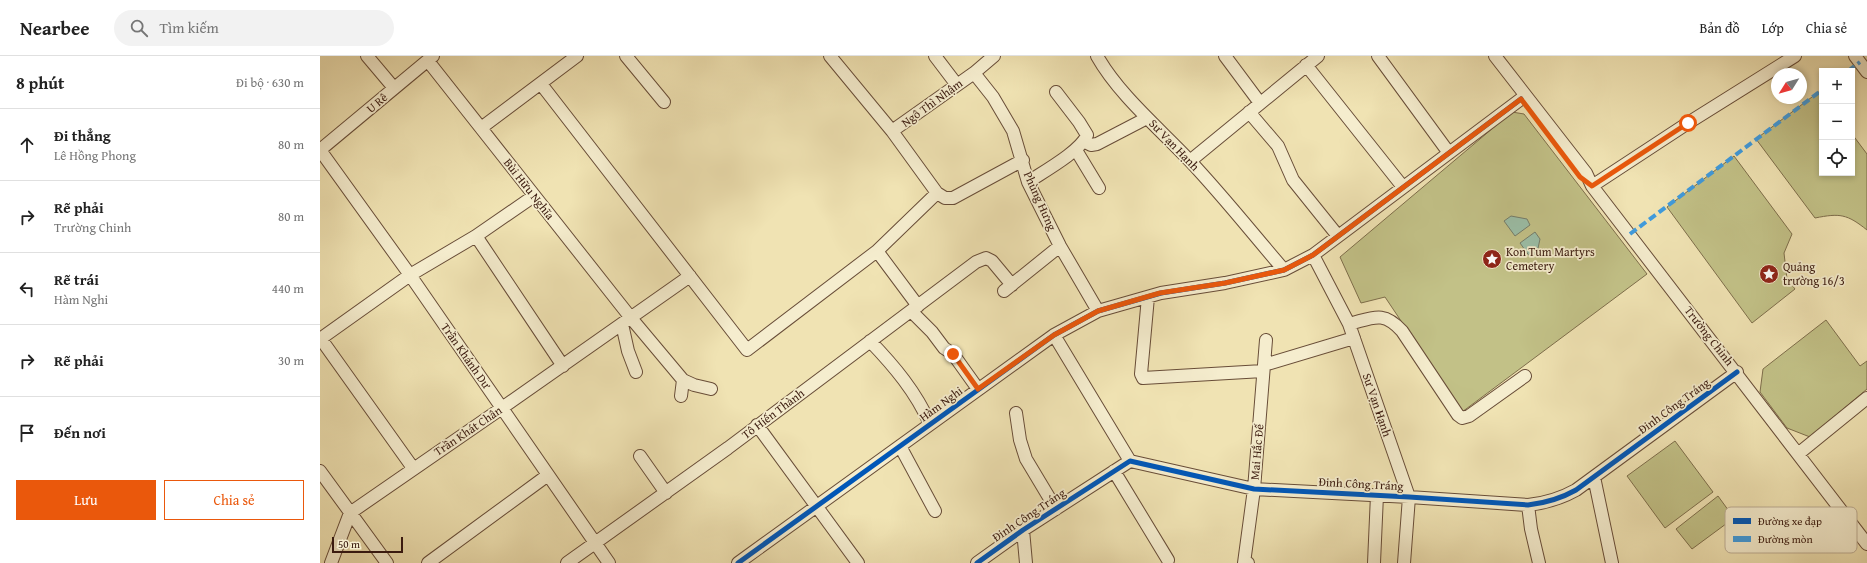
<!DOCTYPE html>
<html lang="vi">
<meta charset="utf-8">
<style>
:root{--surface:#fff;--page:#f2f2f2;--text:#222;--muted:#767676;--line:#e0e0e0;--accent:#ea580c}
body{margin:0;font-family:"Gentium Book Plus",serif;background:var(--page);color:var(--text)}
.controls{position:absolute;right:12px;top:12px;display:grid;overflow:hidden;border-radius:0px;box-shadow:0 2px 6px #0003}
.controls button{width:36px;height:36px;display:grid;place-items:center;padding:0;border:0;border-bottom:1px solid var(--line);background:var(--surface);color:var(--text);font:20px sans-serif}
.compass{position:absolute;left:1451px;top:12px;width:36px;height:36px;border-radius:50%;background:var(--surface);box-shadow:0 2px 6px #0003;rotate:233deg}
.scale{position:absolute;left:12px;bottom:10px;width:71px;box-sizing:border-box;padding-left:4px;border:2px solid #3b1b0f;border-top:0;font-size:11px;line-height:14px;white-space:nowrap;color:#3b1b0f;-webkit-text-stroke:3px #f5edce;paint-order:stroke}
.stop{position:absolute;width:12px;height:12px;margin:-9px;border:3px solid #ea580c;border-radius:50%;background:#fff}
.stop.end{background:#ea580c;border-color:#fff;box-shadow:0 1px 4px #0008}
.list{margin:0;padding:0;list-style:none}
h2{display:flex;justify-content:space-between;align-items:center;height:52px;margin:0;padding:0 16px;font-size:17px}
h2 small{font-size:13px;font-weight:400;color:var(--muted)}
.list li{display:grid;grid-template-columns:26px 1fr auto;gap:12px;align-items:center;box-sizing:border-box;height:72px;padding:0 16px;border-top:1px solid var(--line)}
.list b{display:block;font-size:15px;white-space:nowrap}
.list p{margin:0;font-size:13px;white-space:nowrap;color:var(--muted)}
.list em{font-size:13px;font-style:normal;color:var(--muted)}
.actions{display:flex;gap:8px;padding:12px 16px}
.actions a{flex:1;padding:9px 0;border:1px solid var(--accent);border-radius:0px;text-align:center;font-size:14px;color:var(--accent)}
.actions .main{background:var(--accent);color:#fff}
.icon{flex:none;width:22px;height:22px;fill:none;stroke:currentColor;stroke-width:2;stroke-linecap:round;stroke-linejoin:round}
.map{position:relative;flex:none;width:1547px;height:507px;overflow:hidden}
header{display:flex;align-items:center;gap:24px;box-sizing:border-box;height:56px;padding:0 20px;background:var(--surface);border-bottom:1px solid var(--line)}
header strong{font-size:19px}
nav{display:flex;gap:22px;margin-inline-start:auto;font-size:14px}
.search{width:280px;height:36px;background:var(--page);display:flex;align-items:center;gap:10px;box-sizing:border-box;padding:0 14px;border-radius:22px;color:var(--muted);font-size:15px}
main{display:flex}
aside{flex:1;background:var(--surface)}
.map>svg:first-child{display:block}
.green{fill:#c2c187;stroke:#7e6e4b}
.water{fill:#9bbfa8;stroke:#757d6b}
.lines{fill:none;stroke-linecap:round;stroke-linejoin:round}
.minor-casing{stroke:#684d38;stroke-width:14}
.minor{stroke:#f5edce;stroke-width:12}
.quiet{stroke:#3f9bde;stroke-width:4;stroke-dasharray:8 4;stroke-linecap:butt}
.cycleway-casing{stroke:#f5edce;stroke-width:8}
.cycleway{stroke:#0057b8;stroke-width:5}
.route{stroke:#ea580c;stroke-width:5}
.labels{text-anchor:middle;stroke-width:3.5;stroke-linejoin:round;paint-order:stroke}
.street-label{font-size:12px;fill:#3b1b0f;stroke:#f5edce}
.poi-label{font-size:12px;fill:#3b1b0f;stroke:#f5edce;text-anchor:start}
.key{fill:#f5edce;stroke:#bdae95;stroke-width:1}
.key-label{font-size:11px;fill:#3b1b0f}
</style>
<header>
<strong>Nearbee</strong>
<div class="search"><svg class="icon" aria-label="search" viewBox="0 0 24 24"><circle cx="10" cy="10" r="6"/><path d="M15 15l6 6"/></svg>Tìm kiếm</div>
<nav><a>Bản đồ</a><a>Lớp</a><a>Chia sẻ</a></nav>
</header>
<main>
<aside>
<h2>8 phút<small>Đi bộ · 630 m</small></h2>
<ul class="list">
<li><svg class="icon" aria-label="ahead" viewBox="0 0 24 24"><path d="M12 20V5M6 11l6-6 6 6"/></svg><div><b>Đi thẳng</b><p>Lê Hồng Phong</p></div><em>80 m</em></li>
<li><svg class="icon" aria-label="right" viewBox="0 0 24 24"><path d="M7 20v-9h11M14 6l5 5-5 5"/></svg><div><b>Rẽ phải</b><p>Trường Chinh</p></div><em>80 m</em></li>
<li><svg class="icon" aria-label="left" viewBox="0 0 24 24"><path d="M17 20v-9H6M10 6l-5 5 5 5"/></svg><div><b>Rẽ trái</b><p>Hàm Nghi</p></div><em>440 m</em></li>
<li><svg class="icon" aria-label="right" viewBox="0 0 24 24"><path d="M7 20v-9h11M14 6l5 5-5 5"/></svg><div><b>Rẽ phải</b></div><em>30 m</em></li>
<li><svg class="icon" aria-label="arrive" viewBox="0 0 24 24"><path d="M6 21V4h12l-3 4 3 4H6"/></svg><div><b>Đến nơi</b></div></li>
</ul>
<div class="actions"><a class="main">Lưu</a><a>Chia sẻ</a></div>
</aside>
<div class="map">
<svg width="1547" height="507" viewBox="0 0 1547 507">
<rect width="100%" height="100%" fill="#f0e3b3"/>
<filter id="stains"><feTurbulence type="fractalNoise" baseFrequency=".005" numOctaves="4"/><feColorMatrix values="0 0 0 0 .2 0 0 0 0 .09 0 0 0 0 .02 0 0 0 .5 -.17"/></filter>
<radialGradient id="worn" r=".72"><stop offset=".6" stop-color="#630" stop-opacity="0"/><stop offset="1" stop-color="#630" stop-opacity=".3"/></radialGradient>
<path class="green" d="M 1500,35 L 1502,38 L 1502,117 L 1532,117 L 1532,78 L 1547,98 L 1547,174 C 1527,158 1520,157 1495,162 L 1436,83 Z
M 1192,56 L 1204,58 L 1327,218 L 1142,356 L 1065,241 L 1041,247 L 1020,201 Z
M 1414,100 L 1472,178 L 1464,197 L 1467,223 L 1475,233 L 1432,267 L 1347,151 Z
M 1506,264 L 1540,310 L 1547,305 L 1547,333 L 1490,381 L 1467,372 L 1440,336 L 1443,313 Z
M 1355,385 L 1393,436 L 1345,472 L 1307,420 Z
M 1398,440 L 1414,462 L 1372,493 L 1356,473 Z"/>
<path class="water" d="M 1191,160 L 1207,163 L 1210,169 L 1195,180 L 1184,165 Z
M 1215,176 L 1220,183 L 1217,197 L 1210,201 L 1200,187 Z"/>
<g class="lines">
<g class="minor-casing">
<path id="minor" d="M 47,0 L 74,32
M 306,0 L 344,46
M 510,0 L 572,75 L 654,17
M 615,0 L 637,29
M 674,0 L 654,17 L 673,41 L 693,75 L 708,126 L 740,190 L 778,255
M 777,0 C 799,39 840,73 870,105 C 903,140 933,178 964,214
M 905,0 L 940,47
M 1058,0 L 1129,97
M 1175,0 L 1266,117 L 1272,130 L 1547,488
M 1535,0 L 1547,16
M 108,5 L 311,262 L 363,324 L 374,329 L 391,333
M 986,9 L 1083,131
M 221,28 L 427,294 L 557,195
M 929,56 L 958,90 L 973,124 L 1018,180
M 161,72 L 257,0
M 572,75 L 617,137 L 625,142 L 633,142 L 703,104
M 765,86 L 771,89 L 777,88 L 827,62
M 0,94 L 90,219 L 289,507
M 0,94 L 113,0
M 756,94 L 779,132
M 870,105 L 998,0
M 708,126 C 723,116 761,95 767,79 L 759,66 L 736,36
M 1272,130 L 1368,67 L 1475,0
M 156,180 L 243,310
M 993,199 L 1029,268 L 1089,441 L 1084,507
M 684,235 L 740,190
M 828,241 L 821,318 L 823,322 L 943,315
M 598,250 L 557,195 L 617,137
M 591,255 L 612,276 L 624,292 L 633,298 L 658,333
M 302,268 L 308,295 L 316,316
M 1029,268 C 1053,262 1063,254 1082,275 L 1138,359 L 1142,362 L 1149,360 L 1205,320
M 734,279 L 810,405
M 0,283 L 90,219 L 156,180 L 214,140
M 1,283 L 93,412
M 550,285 C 574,310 596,336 610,368
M 944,309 L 1034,282
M 361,340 L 363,324
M 696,357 L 700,384 L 706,403 L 736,453
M 437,369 L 538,507
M 580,390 L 615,455
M 1478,398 L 1547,342
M 320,400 L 346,437
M 0,415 L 67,507
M 794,415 L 848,504
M 1274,421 L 1292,507
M 1208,449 L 1211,473 L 1219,507
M 703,474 L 706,507
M 11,507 L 30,457 L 182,352 L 370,220
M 108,507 L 228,419
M 247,507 L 408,392 L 656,206 L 666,202 L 672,205 L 692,229
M 418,507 L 734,279 L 778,255 L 841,237 L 905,227 L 964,214 L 993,199 L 1201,43
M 657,507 L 703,474 L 810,405 L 934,433 L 1089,441 L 1208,449 C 1226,447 1240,443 1256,434 L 1417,316
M 928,507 L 924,507 L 934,433 L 946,284
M 1054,507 L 1057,439"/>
</g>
<use href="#minor" class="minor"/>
<path class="quiet" d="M 1528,15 L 1540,6
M 1310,178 L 1502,34"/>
<g class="cycleway-casing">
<path id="cycleway" d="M 418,507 L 734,279 L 778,255 L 841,237 L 905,227 L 964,214 L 993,199 L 1201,43
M 657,507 L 703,474 L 810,405 L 934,433 L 1089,441 L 1208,449 C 1226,447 1240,443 1256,434 L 1417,316"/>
</g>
<use href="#cycleway" class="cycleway"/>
</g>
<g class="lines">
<path class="route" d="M 633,298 L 658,333 L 734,279 L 778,255 L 840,237 L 905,227 L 964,214 L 993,199 L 1201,43 L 1260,121 L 1272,130 L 1368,67"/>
</g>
<defs>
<g id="sight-disc" transform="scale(1)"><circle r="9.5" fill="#8f2418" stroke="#f5edce"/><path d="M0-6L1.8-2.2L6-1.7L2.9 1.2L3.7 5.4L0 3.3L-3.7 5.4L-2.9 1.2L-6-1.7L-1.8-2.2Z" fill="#fff"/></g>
</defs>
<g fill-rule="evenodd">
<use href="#sight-disc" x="1172" y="203"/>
<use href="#sight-disc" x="1449" y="218"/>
</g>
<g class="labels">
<g class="street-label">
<text transform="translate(57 47) rotate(-40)" y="4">U Rê</text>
<text transform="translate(612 47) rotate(-36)" y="4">Ngô Thì Nhậm</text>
<text transform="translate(854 89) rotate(46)" y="4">Sư Vạn Hạnh</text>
<text transform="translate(209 133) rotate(52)" y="4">Bùi Hữu Nghĩa</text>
<text transform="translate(720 145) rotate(66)" y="4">Phùng Hưng</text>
<text transform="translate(1389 280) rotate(52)" y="4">Trường Chinh</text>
<text transform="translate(146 300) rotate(55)" y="4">Trần Khánh Dư</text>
<text transform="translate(621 348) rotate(-36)" y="4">Hàm Nghi</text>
<text transform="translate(1057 349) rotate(71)" y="4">Sư Vạn Hạnh</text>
<text transform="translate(1354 350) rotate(-36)" y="4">Đinh Công Tráng</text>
<text transform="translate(453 358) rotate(-37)" y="4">Tô Hiến Thành</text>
<text transform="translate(148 375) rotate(-34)" y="4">Trần Khát Chân</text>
<text transform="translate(937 396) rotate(-85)" y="4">Mai Hắc Đế</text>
<text transform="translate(1041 428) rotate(3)" y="4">Đinh Công Tráng</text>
<text transform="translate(709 459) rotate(-34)" y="4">Đinh Công Tráng</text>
</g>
<g class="poi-label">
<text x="1186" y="200">Kon Tum Martyrs<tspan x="1186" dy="14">Cemetery</tspan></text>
<text x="1463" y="215">Quảng<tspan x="1463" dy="14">trường 16/3</tspan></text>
</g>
</g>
<rect x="1405" y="451" width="132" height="46" rx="6" class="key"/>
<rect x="1413" y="462" width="18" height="6" fill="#0057b8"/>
<rect x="1413" y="480" width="18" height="6" fill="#3f9bde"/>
<g class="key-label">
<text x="1438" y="469">Đường xe đạp</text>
<text x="1438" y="487">Đường mòn</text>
</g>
<rect width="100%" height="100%" filter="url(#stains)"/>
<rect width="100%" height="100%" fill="url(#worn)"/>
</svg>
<div class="controls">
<button>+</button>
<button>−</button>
<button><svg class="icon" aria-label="locate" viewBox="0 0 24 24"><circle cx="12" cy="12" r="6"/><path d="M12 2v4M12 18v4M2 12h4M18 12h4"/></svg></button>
</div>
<svg class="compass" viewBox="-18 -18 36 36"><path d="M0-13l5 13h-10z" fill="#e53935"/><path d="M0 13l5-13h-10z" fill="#767676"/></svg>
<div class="scale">50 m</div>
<div class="stop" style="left:1368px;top:67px"></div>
<div class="stop end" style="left:633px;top:298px"></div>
</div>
</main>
